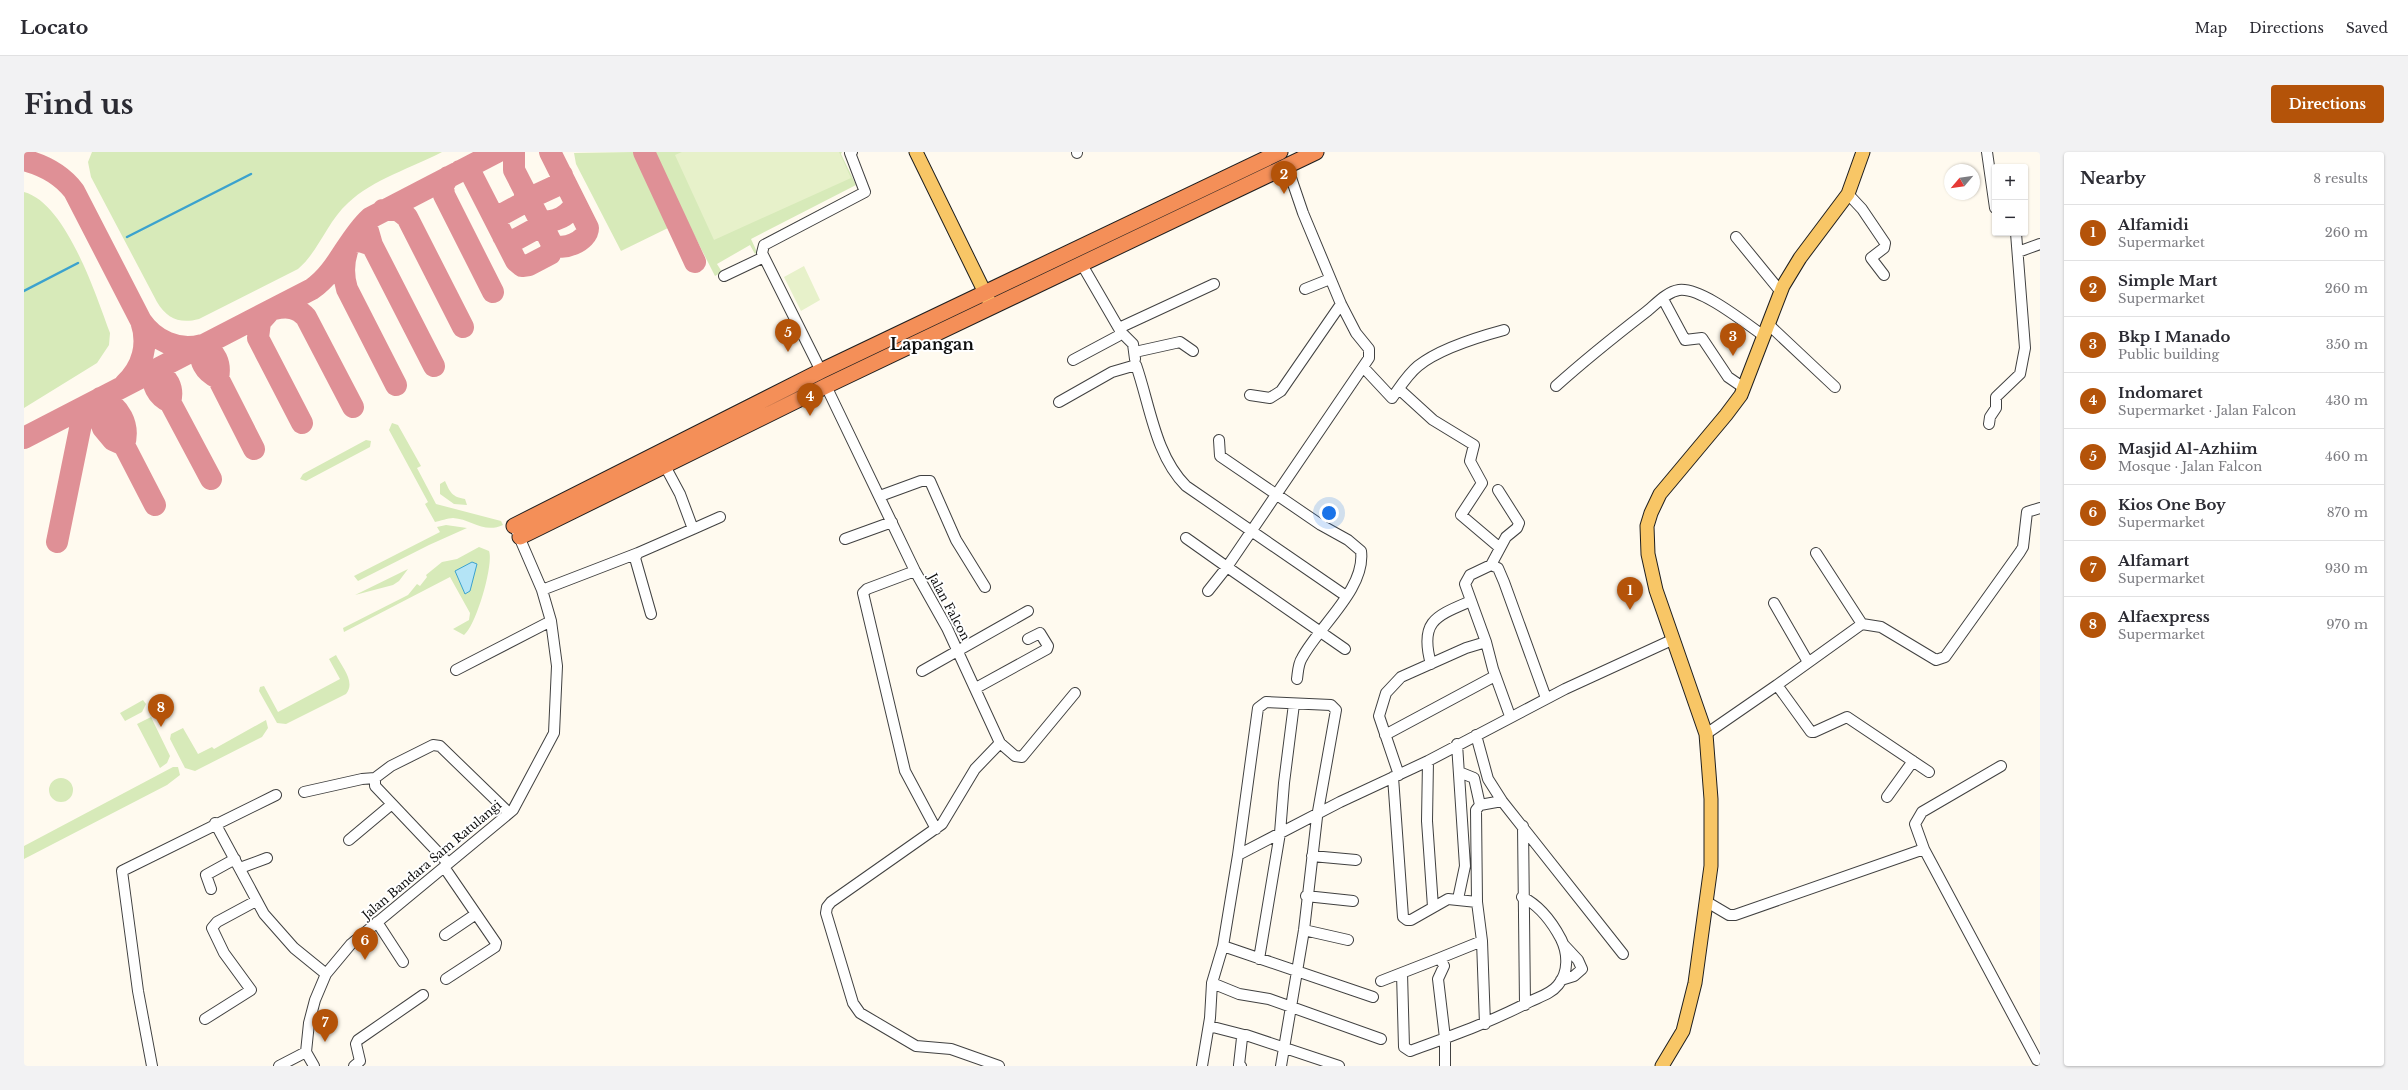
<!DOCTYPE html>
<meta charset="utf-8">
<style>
:root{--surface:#fff;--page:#f2f2f3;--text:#2b2b33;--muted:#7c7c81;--line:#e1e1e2;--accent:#b45309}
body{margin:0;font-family:"Libre Baskerville",serif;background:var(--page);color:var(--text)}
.controls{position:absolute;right:12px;top:12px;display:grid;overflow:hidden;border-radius:4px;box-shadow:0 1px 3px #0004}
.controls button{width:36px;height:36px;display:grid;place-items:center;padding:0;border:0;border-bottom:1px solid var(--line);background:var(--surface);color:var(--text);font:20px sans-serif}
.compass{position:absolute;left:1920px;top:12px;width:36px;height:36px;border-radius:50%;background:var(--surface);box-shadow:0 1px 3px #0004;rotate:241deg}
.you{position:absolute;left:1305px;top:361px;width:14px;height:14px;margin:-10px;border:3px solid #fff;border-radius:50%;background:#1a73e8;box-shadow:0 0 0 6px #1a73e833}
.badge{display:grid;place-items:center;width:26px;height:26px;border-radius:50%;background:var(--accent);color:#fff;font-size:13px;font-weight:700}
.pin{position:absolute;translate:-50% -33px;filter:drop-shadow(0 1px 2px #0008)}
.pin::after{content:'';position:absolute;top:21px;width:14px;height:12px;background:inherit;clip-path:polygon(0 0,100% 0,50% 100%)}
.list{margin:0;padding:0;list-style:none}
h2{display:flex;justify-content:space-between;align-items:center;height:52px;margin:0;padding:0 16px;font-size:17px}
h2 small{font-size:13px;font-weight:400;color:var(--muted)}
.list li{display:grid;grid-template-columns:26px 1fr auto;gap:12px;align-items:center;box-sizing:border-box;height:56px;padding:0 16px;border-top:1px solid var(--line)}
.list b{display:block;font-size:15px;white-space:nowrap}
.list p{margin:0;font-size:13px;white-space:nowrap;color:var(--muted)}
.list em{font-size:13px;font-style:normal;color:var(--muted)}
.map{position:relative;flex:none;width:2016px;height:914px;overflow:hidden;border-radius:4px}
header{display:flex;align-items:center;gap:24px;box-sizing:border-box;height:56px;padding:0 20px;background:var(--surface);border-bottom:1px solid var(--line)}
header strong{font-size:19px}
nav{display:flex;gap:22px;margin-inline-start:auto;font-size:14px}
.intro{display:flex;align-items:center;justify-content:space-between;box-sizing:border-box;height:96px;padding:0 24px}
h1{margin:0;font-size:28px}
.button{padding:10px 18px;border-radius:4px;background:var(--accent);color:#fff;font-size:14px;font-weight:700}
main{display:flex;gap:24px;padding:0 24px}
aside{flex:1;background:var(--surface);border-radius:4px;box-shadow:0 1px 3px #0004}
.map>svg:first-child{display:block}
.green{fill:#d7eab9}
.pitch{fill:#e7f1ca}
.water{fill:#b4e4f6;stroke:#3ba2ce}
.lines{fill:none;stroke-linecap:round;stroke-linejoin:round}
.stream{stroke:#3ba2ce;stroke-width:2.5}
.taxiway{stroke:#df9096;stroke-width:22}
.minor-casing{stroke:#414141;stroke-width:12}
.major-casing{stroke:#1f1f1f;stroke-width:15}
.highway-casing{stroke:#1f1f1f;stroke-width:17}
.minor{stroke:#fff;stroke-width:10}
.major{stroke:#f8c666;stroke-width:13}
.highway{stroke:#f48f58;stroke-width:15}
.labels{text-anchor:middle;stroke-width:4;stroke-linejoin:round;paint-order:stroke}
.street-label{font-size:12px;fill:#0e0e0e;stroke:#fff}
.district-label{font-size:16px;font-weight:bold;fill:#0e0e0e;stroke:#fff}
</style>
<header>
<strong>Locato</strong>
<nav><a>Map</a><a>Directions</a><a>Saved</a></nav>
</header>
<div class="intro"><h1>Find us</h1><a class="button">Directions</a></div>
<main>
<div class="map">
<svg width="2016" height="914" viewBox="0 0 2016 914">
<rect width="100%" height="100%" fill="#fffaef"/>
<path class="green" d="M 68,0 L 418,0 C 388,16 349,27 324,51 C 303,70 295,99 274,117 L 175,167 C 156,172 143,167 133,150 L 67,25 L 64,10 Z
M 609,0 L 645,72 L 644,76 L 597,99 L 552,12 L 550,1 Z
M 628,0 L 818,0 L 817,2 L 832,33 L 727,87 L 733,100 L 731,102 L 726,93 L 693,112 L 698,120 L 691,124 Z
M 0,40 C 42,51 72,143 86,181 L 85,193 L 73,211 L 0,256 Z
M 368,271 L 374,273 L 397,314 L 393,316 L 412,352 L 477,369 L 479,373 C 460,382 447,367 429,366 C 424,366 416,369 411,370 L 401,352 L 404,350 L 365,278 Z
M 342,288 L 347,289 L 346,295 L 282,329 L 276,327 L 279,322 Z
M 421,329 C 426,340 428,345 441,347 L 443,353 L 430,352 L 416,342 L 416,332 Z
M 422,373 L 443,376 L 405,393 L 334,429 L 330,424 L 416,380 L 413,375 Z
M 455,395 L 465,399 C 470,412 452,474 440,483 L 429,477 L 445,468 L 446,461 L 426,425 L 320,480 L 319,476 L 384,443 L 393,432 L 396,434 L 403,425 L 402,423 L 418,410 L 433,407 Z
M 384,417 L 375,429 L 369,433 L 331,443 Z
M 312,503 C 318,515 332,530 322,542 L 262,572 L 253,571 L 235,539 L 236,535 L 240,534 L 254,560 L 316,527 L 305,507 Z
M 119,548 L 122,552 L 118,560 L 101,569 L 96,561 Z
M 127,565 L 146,604 L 143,611 L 136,616 L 113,572 Z
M 242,568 L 244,576 L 238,585 L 171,619 L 161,616 L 146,587 L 147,582 L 159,576 L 174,602 L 188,595 L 190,597 Z
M 149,615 L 154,615 L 156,623 L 143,633 L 0,707 L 0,694 Z
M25 638a12 12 0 1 1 24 0a12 12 0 1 1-24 0Z"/>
<path class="pitch" d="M 658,0 L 815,0 L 827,26 L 690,88 L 651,3 Z
M 780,114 L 796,148 L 777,159 L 760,125 Z"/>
<path class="water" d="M 448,410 L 453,412 L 446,439 L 441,442 L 431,419 Z"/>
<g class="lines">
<path class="stream" d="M 103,85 L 227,22
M 0,139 L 54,111"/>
<path class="taxiway" d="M 526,0 L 564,76 C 564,89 538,100 528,92
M 620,0 L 671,110
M 0,8 C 19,13 38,23 50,39 L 117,169 C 125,192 119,215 101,232
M 436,19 L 444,19 L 448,23 L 492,109 L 498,114 L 505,113 L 526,102 L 528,92 L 490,18 L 490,0
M 424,25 L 419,34 L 420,43 L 469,140
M 359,58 L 374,58 L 383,65 L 439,175
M 467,60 L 477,63 L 499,51 L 502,41 L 508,45 L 536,32 L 538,23
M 344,79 L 348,93 L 410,214
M 479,84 L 485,88 L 491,88 L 513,76 L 515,67 C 525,75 553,61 550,48
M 348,93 L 336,89 L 326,91 C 319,107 318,121 323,137 L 372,233
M 250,157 C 263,154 273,155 282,165 L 329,255
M 244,161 L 236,170 L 234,186 L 278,271
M 117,169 C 130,188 154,200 178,193
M 194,226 C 197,212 192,199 178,194 C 174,209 181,220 194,226 L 230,297
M 146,250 C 150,237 144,223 130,219 C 127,232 133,244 146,250 L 187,327
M 0,286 L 288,137 C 314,119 323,87 346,66 L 473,0
M 100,293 C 106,273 96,254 76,246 L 75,265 L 79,276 L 89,288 L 100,293 L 131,353
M 33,390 L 57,272 L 64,258 L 73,249"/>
<g class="minor-casing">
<path id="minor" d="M 1963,0 L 1971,56
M 1053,1 L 1053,0
M 1824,42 L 1838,57 L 1861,91 L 1860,96 L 1847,106 L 1860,123
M 1712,85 L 1757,140
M 1994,100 L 2016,92
M 700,124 L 740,105
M 1281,137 L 1306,127
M 1639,147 L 1661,188 L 1678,186 L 1704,225 L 1720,236
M 1744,172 L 1811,235
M 1095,176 L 1190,132
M 1097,180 L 1109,192 L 1111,207
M 1111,200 L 1156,190 L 1169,199
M 1049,208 L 1094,184 L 1097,180 L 1057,111
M 1340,216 L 1368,246 C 1376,235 1384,222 1394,214 C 1415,197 1454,185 1480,178
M 797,219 L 738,101 L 740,93 L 841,40 L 826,1 L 828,0
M 802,234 L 891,419 L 923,476 L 976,591 L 991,604 L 998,605 L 1051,541
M 1532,234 C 1561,208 1591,184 1622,160 C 1631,153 1642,140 1655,138 C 1677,135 1721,171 1740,184
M 1375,237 L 1409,268 L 1450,293 L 1446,309 L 1458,331 L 1437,363 L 1476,396
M 1226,243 L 1246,246 L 1257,239 L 1317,152
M 1035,250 L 1088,220 L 1112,213 C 1126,253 1131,303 1162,334 L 1322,444
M 1965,272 L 1966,265 L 1972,256 L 1972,245 L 1996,222 L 2001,196 L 1992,81
M 1195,288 L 1196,304 L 1297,373 L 1324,388 L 1337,399 C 1342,437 1294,475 1278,506 C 1274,512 1274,520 1273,527
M 856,344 L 897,329 L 906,329 L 932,388 L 961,435
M 669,377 L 696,365
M 1162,386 L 1203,415 L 1345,206 L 1345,197 L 1332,181 L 1317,152 L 1279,61 L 1263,14
M 821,387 L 868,370
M 1792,401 L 1838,472
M 1467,413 L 1482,385 L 1493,376 L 1495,371 L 1474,338
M 891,419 L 843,437 L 839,441 L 881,619 L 912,677
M 518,438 L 614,401
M 1184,439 L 1203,415 L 1321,497
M 1750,451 L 1784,510
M 627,462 L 611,406 L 614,401 L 669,377 L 656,342 L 641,314
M 1462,490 L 1441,432 L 1446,423 L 1467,413 L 1474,416 L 1480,430 L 1522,546
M 1407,512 C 1395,469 1412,464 1447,449
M 432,518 L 527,469
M 898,519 L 1004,459
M 1753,533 L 1838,472 L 1857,475 L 1912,508 L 1921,505 L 1996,400 L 1999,395 L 2003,360 L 2016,356
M 952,536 L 1023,497 L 1024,494 L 1016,481 L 1004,487
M 1682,582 L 1753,533 L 1787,580 L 1790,580 L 1823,565 L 1905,620
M 1361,583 L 1471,524
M 1452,583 L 1464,627 L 1478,649 L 1599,802
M 1433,592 L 1441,714 L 1434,747
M 1404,609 L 1403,669 L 1409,755
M 1435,620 L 1450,626 L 1456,653
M 1375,623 L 1355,564 L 1362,541 L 1377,525 L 1442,496 L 1462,490 L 1469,517 L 1486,564
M 1369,625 L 1379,765 L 1383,768 L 1387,768 L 1424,747 L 1453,750
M 280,640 L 338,627 L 351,626
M 1863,645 L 1889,609
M 191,671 L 240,762 L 270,796 L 302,822
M 1499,674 L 1501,853
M 325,688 L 368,652
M 1900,697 L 2013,908
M 1214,703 L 1316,650 L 1404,609 L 1541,537 L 1650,487
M 1288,704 L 1332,708
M 424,711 L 351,634 L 351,626 L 367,614 L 409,593 L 416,594 L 485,661
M 420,715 L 472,791 L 471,795 L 422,827
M 216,716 L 243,706
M 187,737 L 182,723 L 211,707
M 1282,744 L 1329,749
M 1683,750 L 1705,763 L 1711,763 L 1900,697 L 1891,672 L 1898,660 L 1977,614
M 353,770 L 379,810
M 1280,778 L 1324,788
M 421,783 L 452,762
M 1199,794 L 1349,845
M 1235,807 L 1256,681 L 1260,631 L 1270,552
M 1378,821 L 1380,895 L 1386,899 C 1427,884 1467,870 1505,850 C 1515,845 1527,842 1534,833 C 1545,820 1544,801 1537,787 C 1528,770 1515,753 1498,745
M 1537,828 L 1550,824 L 1558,817 L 1554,808 L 1540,793
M 1357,829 L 1416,806
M 1188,831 L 1215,842 L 1245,847 L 1357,887
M 181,867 L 227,838 L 200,801 L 188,776 L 193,770 L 232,749
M 1461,872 L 1458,789 L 1453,750 L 1452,658 L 1456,653 L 1478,649
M 1185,874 L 1220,883
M 128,914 L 114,839 L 98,719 L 252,643
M 255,914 L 282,900
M 290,914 L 282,900 L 285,871 L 291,848 L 302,822 L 327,792 L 489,658 L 530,581 L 533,514 L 527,469 L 518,438 L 493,380
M 330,914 L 336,909 L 332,892 L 334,888 L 399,843
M 975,914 L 927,897 L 892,894 L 836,861 L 829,851 L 802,761 L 803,755 L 807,750 L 918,672 L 951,617 L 976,591
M 1178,914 L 1186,866 L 1188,831 L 1199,794 L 1214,703 L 1234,556 L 1242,550 L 1307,553 L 1312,558 L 1293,665 L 1280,778 L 1257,914
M 1217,914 L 1215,913 L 1218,886 L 1222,883 L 1315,914
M 1421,914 L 1421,886 L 1414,827 L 1420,814 L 1416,806 L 1458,789"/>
</g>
<g class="major-casing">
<path id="major" d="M 892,0 L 965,149
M 1638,914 L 1659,879 L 1671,831 L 1687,714 L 1687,647 L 1682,582 L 1632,438 L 1624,402 L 1623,374 L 1627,361 L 1636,342 L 1702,263 L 1717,243 L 1759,134 L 1776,106 L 1824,42 L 1839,0"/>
</g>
<g class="highway-casing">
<path id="highway" d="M 490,374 L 797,219 L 1256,0
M 496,385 L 802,234 L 1292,0"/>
</g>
<use href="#minor" class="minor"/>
<use href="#major" class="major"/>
<use href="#highway" class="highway"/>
</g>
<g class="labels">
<g class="street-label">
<text transform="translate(925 455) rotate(62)" y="4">Jalan Falcon</text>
<text transform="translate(408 708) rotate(-40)" y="4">Jalan Bandara Sam Ratulangi</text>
</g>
<g class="district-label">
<text x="908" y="198">Lapangan</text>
</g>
</g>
</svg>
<div class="controls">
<button>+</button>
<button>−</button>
</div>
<svg class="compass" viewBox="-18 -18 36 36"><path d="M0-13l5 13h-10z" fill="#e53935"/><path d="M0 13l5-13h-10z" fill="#7c7c81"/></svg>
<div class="you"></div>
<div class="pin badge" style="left:1606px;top:458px">1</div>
<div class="pin badge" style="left:1260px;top:42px">2</div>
<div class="pin badge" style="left:1709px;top:204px">3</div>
<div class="pin badge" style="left:786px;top:264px">4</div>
<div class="pin badge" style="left:764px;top:200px">5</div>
<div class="pin badge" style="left:341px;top:808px">6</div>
<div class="pin badge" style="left:301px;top:890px">7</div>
<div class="pin badge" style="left:137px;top:575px">8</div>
</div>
<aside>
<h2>Nearby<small>8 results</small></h2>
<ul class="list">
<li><span class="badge">1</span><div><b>Alfamidi</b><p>Supermarket</p></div><em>260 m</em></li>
<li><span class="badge">2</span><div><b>Simple Mart</b><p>Supermarket</p></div><em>260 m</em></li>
<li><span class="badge">3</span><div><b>Bkp I Manado</b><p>Public building</p></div><em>350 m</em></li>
<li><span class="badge">4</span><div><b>Indomaret</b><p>Supermarket · Jalan Falcon</p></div><em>430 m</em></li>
<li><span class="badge">5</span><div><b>Masjid Al-Azhiim</b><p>Mosque · Jalan Falcon</p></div><em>460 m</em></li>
<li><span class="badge">6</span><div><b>Kios One Boy</b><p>Supermarket</p></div><em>870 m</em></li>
<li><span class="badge">7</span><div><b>Alfamart</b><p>Supermarket</p></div><em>930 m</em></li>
<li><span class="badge">8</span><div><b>Alfaexpress</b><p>Supermarket</p></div><em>970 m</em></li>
</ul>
</aside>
</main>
